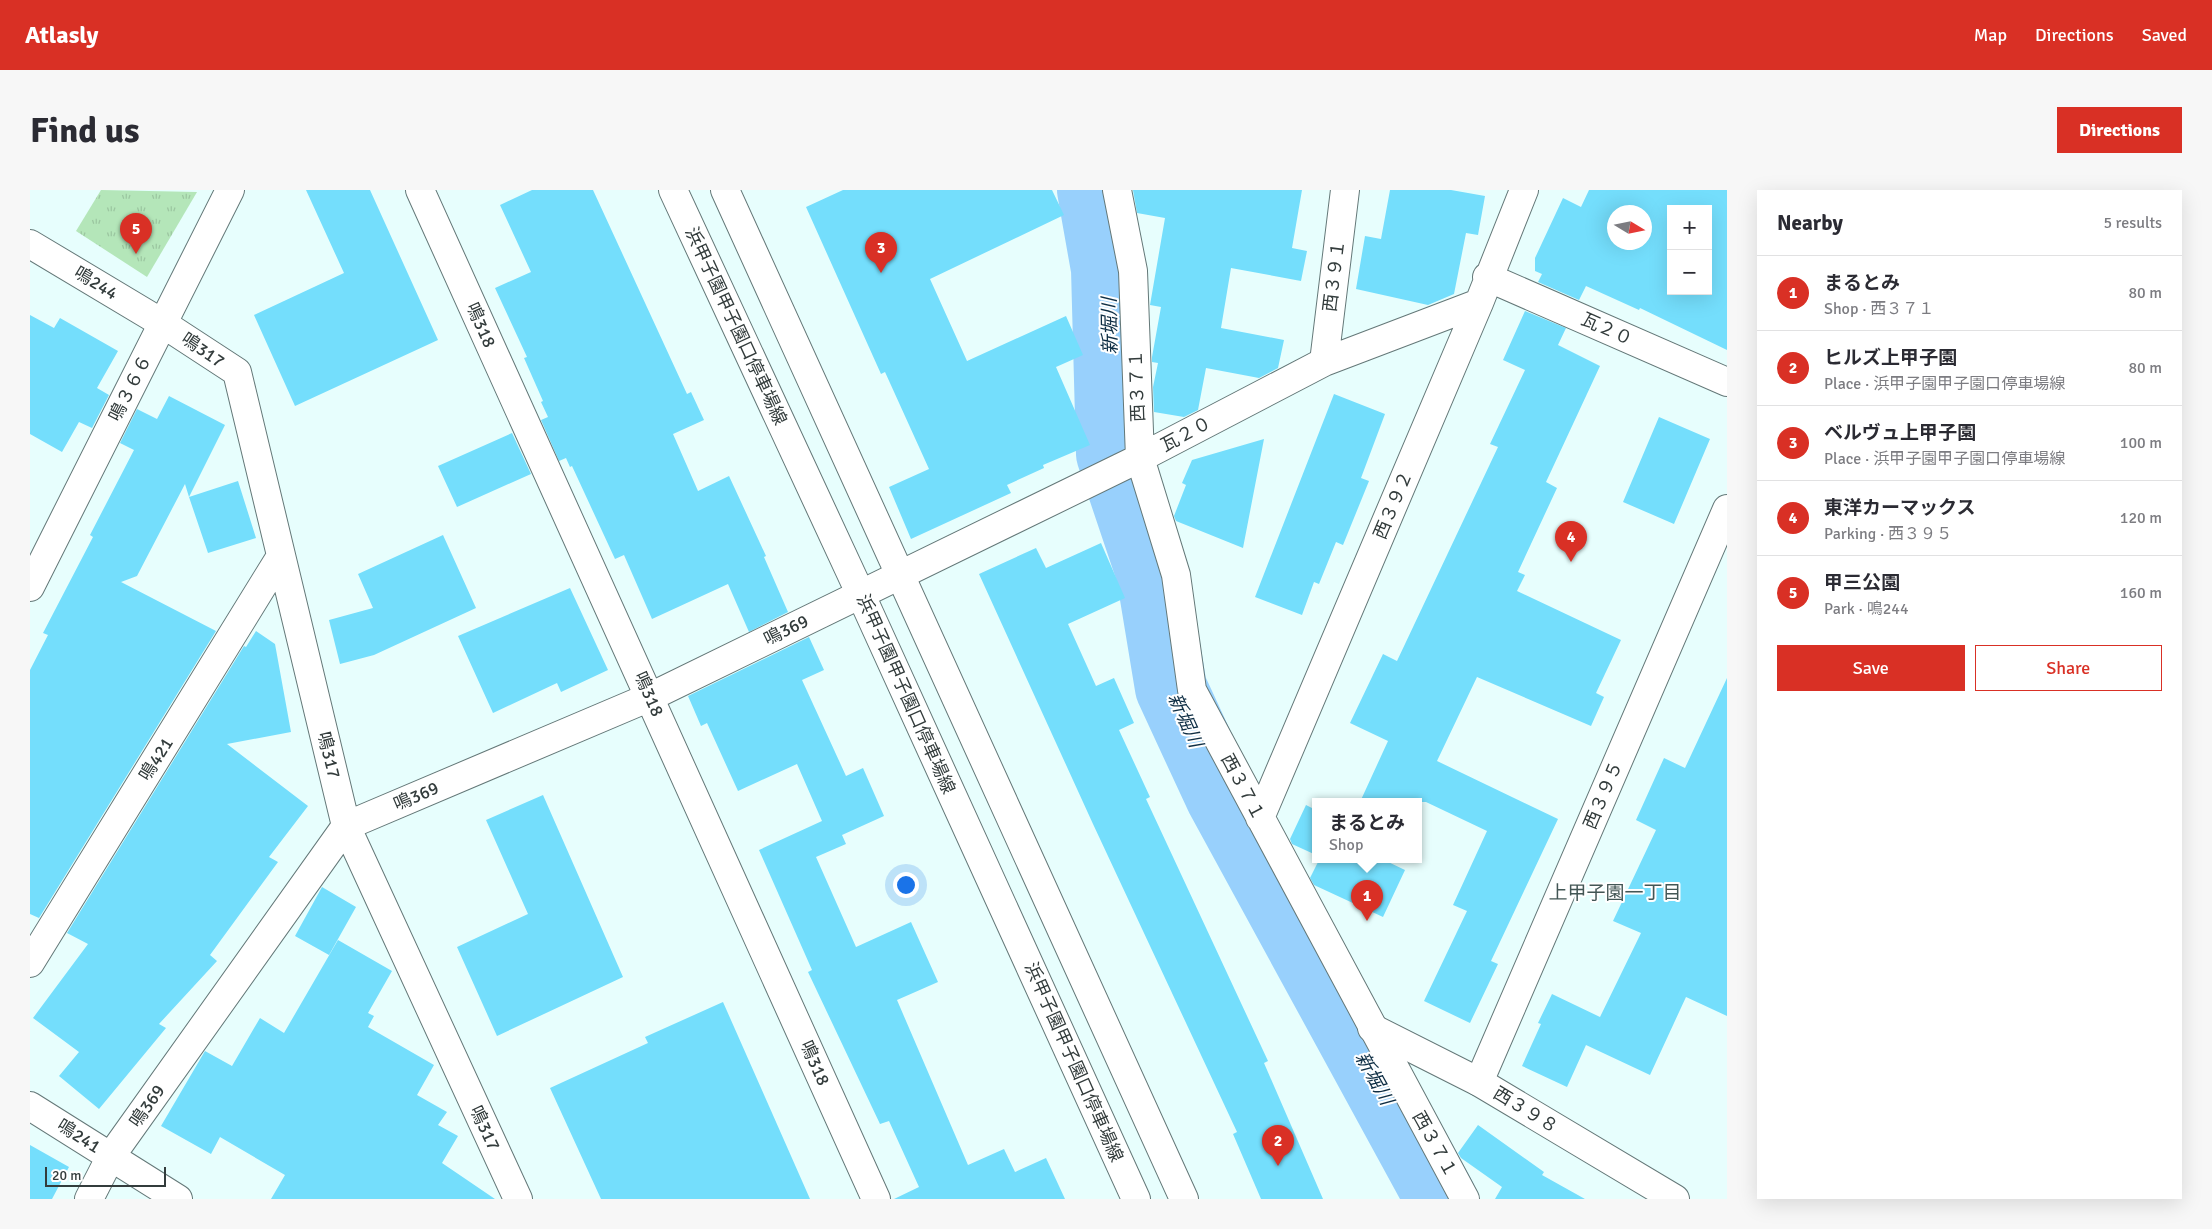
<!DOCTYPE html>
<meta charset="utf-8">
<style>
:root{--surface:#fff;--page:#f7f7f7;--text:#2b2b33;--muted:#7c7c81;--line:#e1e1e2;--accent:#d93025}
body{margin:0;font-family:Signika,"Noto Sans JP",sans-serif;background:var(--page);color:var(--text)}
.controls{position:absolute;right:15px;top:15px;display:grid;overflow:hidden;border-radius:0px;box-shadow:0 5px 20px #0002}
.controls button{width:45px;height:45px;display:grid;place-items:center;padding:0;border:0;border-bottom:1px solid var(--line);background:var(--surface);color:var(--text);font:25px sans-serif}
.compass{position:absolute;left:1577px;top:15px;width:45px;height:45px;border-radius:50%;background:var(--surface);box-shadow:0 5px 20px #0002;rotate:100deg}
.scale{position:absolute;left:15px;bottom:12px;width:121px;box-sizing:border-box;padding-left:5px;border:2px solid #333c3c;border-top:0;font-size:14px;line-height:18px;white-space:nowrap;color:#333c3c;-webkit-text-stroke:4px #fff;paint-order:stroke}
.you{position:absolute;left:875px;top:694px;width:18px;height:18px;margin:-12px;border:4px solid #fff;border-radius:50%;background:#1a73e8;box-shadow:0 0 0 8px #1a73e833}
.badge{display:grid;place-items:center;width:32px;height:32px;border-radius:50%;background:var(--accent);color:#fff;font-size:16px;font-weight:700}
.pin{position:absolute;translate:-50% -41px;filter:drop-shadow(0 1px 2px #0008)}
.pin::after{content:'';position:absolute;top:26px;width:18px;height:15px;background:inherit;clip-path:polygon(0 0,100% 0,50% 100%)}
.popup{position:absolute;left:1282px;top:608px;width:110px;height:65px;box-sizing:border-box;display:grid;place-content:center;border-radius:0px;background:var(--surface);filter:drop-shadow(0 1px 4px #0005);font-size:16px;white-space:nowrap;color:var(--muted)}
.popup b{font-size:19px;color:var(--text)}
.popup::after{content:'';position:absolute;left:50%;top:100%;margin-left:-10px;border:10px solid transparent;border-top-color:var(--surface)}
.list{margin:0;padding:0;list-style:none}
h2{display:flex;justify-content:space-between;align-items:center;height:65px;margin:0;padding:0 20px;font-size:21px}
h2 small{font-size:16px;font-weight:400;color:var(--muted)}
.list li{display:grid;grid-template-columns:32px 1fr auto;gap:15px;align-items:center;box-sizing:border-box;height:75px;padding:0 20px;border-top:1px solid var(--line)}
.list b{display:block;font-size:19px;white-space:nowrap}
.list p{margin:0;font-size:16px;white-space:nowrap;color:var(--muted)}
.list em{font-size:16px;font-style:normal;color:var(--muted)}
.actions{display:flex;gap:10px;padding:15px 20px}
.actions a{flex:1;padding:11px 0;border:1px solid var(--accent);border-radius:0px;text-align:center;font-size:18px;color:var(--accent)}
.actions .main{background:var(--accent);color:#fff}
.map{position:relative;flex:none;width:1697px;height:1009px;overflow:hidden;border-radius:0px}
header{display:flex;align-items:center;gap:30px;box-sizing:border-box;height:70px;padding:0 25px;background:var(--accent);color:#fff}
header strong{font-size:24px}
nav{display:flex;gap:28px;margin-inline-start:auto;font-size:18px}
.intro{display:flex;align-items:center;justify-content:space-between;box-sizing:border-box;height:120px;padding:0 30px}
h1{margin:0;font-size:35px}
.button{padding:12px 22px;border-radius:0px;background:var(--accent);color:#fff;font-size:18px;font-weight:700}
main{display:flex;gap:30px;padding:0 30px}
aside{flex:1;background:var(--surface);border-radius:0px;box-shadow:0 5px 20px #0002}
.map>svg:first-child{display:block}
.park{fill:url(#park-tufts)}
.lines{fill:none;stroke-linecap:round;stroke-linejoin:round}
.river{stroke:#98d0fc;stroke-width:72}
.building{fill:#74defc;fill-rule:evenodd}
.minor-casing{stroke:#647878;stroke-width:30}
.tertiary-casing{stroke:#647878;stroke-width:30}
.secondary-casing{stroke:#647878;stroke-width:30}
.minor{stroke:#fff;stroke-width:28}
.tertiary{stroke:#fff;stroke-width:28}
.secondary{stroke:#fff;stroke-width:28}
.labels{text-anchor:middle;stroke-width:4;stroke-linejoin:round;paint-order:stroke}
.street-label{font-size:18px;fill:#333c3c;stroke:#fff}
.water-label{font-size:19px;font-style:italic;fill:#0e2e44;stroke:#fff}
.neighbourhood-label{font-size:19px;fill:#435655;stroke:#fff}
</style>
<header>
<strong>Atlasly</strong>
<nav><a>Map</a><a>Directions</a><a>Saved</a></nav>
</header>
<div class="intro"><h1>Find us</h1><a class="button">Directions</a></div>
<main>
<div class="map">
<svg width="1697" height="1009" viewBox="0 0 1697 1009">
<defs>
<pattern id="park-tufts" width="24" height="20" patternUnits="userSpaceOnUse" patternTransform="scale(1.25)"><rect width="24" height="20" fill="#b4e6b9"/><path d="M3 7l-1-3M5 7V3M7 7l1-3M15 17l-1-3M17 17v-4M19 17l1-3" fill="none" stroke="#9bc6a0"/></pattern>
</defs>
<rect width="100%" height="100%" fill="#e7fefd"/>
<path class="park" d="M 71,0 L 167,2 L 117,87 L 46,41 Z"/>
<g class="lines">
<path class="river" d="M 1063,0 L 1077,79 L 1082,264 L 1122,383 L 1141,498 L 1191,606 L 1411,1009"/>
</g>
<path class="building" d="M 276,0 L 340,0 L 408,150 L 265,216 L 224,125 L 314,83 Z
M 502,0 L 563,0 L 657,204 L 661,202 L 674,230 L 643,244 L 668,301 L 699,286 L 736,366 L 734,367 L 758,422 L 719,442 L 698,394 L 622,429 L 594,365 L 585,369 L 542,276 L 540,277 L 536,268 L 529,271 L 511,230 L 518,227 L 511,212 L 513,211 L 494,168 L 497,167 L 465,98 L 501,82 L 470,15 Z
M 813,0 L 1022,0 L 1034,25 L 900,89 L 937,171 L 1036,126 L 1053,165 L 1026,177 L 1060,255 L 1013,275 L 1014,278 L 977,295 L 981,303 L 881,349 L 859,297 L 899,279 L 855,182 L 851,184 L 776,17 Z
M 1103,0 L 1272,0 L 1262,58 L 1277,61 L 1271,91 L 1201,78 L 1191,138 L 1254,150 L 1248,178 L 1229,188 L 1176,178 L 1168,220 L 1154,227 L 1124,222 L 1123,197 L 1128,173 L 1122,172 L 1122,167 L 1131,117 L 1120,115 L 1135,28 L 1107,23 Z
M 1360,0 L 1421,0 L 1455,6 L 1448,45 L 1436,43 L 1424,104 L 1398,115 L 1326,99 L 1335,46 L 1351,49 Z
M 1559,0 L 1697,0 L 1697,160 L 1610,118 L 1609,120 L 1556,96 L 1549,110 L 1508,92 L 1512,84 L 1505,81 L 1505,68 L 1533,8 L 1551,17 ZM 1641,19 L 1678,19 L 1678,101 L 1641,101 ZM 1584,22 L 1614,22 L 1614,52 L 1584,52 Z
M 1495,121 L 1536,138 L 1528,155 L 1570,176 L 1516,292 L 1527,298 L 1488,382 L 1495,385 L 1487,401 L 1591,450 L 1566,503 L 1574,507 L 1561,536 L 1447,487 L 1407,571 L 1528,629 L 1461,771 L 1468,774 L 1440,833 L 1394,811 L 1437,721 L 1423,715 L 1457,641 L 1396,612 L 1330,612 L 1358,551 L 1320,533 L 1353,464 L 1367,471 L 1468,257 L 1460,254 L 1495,180 L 1473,170 Z
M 0,125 L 24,138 L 30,128 L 88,161 L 67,198 L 79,205 L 62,238 L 49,232 L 32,262 L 0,244 Z
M 1304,204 L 1355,224 L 1331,288 L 1339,291 L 1313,355 L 1306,352 L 1289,394 L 1284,392 L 1272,425 L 1225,407 Z
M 139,206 L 195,235 L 159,307 L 155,294 L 107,386 L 91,392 L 186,441 L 9,728 L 0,724 L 0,480 L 18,445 L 13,443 L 63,347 L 60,345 L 104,260 L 90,253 L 107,219 L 127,229 Z
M 1629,227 L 1680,249 L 1644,334 L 1593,312 Z
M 482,243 L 501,284 L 427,317 L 408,276 Z
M 1234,249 L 1213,358 L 1146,331 L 1144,326 L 1156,295 L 1152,293 L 1162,270 Z
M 208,291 L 226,348 L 178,363 L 159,307 Z
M 413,345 L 446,418 L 344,465 L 310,474 L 299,430 L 343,418 L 328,384 Z
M 1071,353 L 1095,408 L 1038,434 L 1066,496 L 1084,488 L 1104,533 L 1089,540 L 1120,607 L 1116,609 L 1238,871 L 1234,873 L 1293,1009 L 1231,1009 L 1203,944 L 1207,942 L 1063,634 L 949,384 L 1006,358 L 1016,378 Z
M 540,398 L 578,480 L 531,502 L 527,493 L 463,523 L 428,446 Z
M 226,441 L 245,454 L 261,542 L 197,554 L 278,616 L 239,667 L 248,672 L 180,765 L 187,771 L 129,834 L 136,838 L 69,919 L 29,886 L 49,862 L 3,828 L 58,754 L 37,743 L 214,456 L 216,457 Z
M 779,447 L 794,480 L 772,490 L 816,586 L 833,578 L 854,626 L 812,645 L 816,654 L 786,667 L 826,757 L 881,732 L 908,792 L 867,810 L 938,975 L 974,959 L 985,982 L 1016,968 L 1035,1009 L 864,1009 L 889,997 L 859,931 L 850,934 L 778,782 L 782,780 L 729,660 L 792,631 L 767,574 L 708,601 L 677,533 L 671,536 L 658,506 Z
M 1697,488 L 1697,826 L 1656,807 L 1620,885 L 1556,855 L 1537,897 L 1492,876 L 1511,834 L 1508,833 L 1522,804 L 1570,827 L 1611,743 L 1583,731 L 1626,640 L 1606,630 L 1634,568 L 1655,578 Z
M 513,605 L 593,787 L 467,846 L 427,757 L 498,724 L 456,630 Z
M 1276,615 L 1286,620 L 1286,665 L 1262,654 L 1260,649 Z
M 1289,670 L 1354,670 L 1375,680 L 1353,727 L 1284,695 L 1280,688 Z
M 292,697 L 326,717 L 299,765 L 265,746 Z
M 308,750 L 362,781 L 338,823 L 344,826 L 338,837 L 404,875 L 387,905 L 417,922 L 408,935 L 428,946 L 412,973 L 465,1009 L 241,1009 L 255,985 L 190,947 L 181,964 L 131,936 L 175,861 L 202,876 L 230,828 L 254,843 Z
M 693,812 L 780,1009 L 571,1009 L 520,898 L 618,853 L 615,847 Z
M 1448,935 L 1514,982 L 1512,985 L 1555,1009 L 1465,1009 L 1472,997 L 1431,968 L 1428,963 Z
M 0,955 L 39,977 L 22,1009 L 0,1009 Z"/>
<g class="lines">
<g class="minor-casing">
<path id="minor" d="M 390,0 L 846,1009
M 1087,0 L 1103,81 L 1110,268 L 1146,385 L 1162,500 L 1435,1009
M 1457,87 L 1697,192
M 132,133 L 207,182 L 316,636 L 488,1009
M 1294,172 L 1315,0
M 0,397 L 200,0
M 1230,628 L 1449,113 L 1494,0
M 0,773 L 251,366
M 1449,892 L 1697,319
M 0,916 L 148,1009
M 59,1009 L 81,966 L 316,636 L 620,507 L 1110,268 L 1294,172 L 1449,113"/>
</g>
<g class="tertiary-casing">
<path id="tertiary" d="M 0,54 L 132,133
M 1342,838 L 1449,892 L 1645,1009"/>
</g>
<g class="secondary-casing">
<path id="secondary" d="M 643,0 L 831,405 L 1106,1009
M 695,0 L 1154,1009"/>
</g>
<use href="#minor" class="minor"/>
<use href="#tertiary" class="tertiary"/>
<use href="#secondary" class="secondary"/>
</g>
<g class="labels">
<g class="street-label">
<text transform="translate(1304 86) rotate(-83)" y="6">西３９１</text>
<text transform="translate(66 93) rotate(31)" y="6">鳴244</text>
<text transform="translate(451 135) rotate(66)" y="6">鳴318</text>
<text transform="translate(706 136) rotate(65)" y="6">浜甲子園甲子園口停車場線</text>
<text transform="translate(1577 139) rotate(24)" y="6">瓦２０</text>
<text transform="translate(173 160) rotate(34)" y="6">鳴317</text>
<text transform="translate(1107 196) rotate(-92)" y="6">西３７１</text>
<text transform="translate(100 198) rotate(-63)" y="6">鳴３６６</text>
<text transform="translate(1156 244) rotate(-28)" y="6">瓦２０</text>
<text transform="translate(1363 315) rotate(-67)" y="6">西３９２</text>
<text transform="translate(756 440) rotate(-26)" y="6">鳴369</text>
<text transform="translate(619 504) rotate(66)" y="6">鳴318</text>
<text transform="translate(876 504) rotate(66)" y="6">浜甲子園甲子園口停車場線</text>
<text transform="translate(299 565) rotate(76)" y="6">鳴317</text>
<text transform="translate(126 569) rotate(-58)" y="6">鳴421</text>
<text transform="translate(1213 597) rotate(62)" y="6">西３７１</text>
<text transform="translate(1573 605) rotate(-67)" y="6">西３９５</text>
<text transform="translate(386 606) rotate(-23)" y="6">鳴369</text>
<text transform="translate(1044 872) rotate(66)" y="6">浜甲子園甲子園口停車場線</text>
<text transform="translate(785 873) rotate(66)" y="6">鳴318</text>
<text transform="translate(117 916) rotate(-55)" y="6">鳴369</text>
<text transform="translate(1496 920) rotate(31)" y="6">西３９８</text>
<text transform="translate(455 938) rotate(65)" y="6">鳴317</text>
<text transform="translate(49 946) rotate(32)" y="6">鳴241</text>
<text transform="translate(1405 954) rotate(61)" y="6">西３７１</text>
</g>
<g class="water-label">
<text transform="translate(1079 136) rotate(-91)" y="7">新堀川</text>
<text transform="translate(1156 530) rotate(66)" y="7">新堀川</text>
<text transform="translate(1345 888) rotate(61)" y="7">新堀川</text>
</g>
<g class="neighbourhood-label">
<text x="1585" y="709">上甲子園一丁目</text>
</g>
</g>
</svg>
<div class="controls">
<button>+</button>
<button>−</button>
</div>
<svg class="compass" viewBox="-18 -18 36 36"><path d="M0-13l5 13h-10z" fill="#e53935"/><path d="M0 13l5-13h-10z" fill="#7c7c81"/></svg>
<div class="scale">20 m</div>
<div class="you"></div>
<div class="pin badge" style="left:1337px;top:731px">1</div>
<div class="popup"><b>まるとみ</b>Shop</div>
<div class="pin badge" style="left:1248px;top:976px">2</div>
<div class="pin badge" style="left:851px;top:83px">3</div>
<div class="pin badge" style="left:1541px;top:372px">4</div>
<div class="pin badge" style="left:106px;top:64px">5</div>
</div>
<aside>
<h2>Nearby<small>5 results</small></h2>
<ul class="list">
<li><span class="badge">1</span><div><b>まるとみ</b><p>Shop · 西３７１</p></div><em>80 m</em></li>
<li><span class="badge">2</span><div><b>ヒルズ上甲子園</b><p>Place · 浜甲子園甲子園口停車場線</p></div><em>80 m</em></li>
<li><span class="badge">3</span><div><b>ベルヴュ上甲子園</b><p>Place · 浜甲子園甲子園口停車場線</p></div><em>100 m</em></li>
<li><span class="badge">4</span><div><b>東洋カーマックス</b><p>Parking · 西３９５</p></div><em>120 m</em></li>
<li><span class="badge">5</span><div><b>甲三公園</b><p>Park · 鳴244</p></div><em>160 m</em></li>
</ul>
<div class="actions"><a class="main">Save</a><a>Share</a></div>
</aside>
</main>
